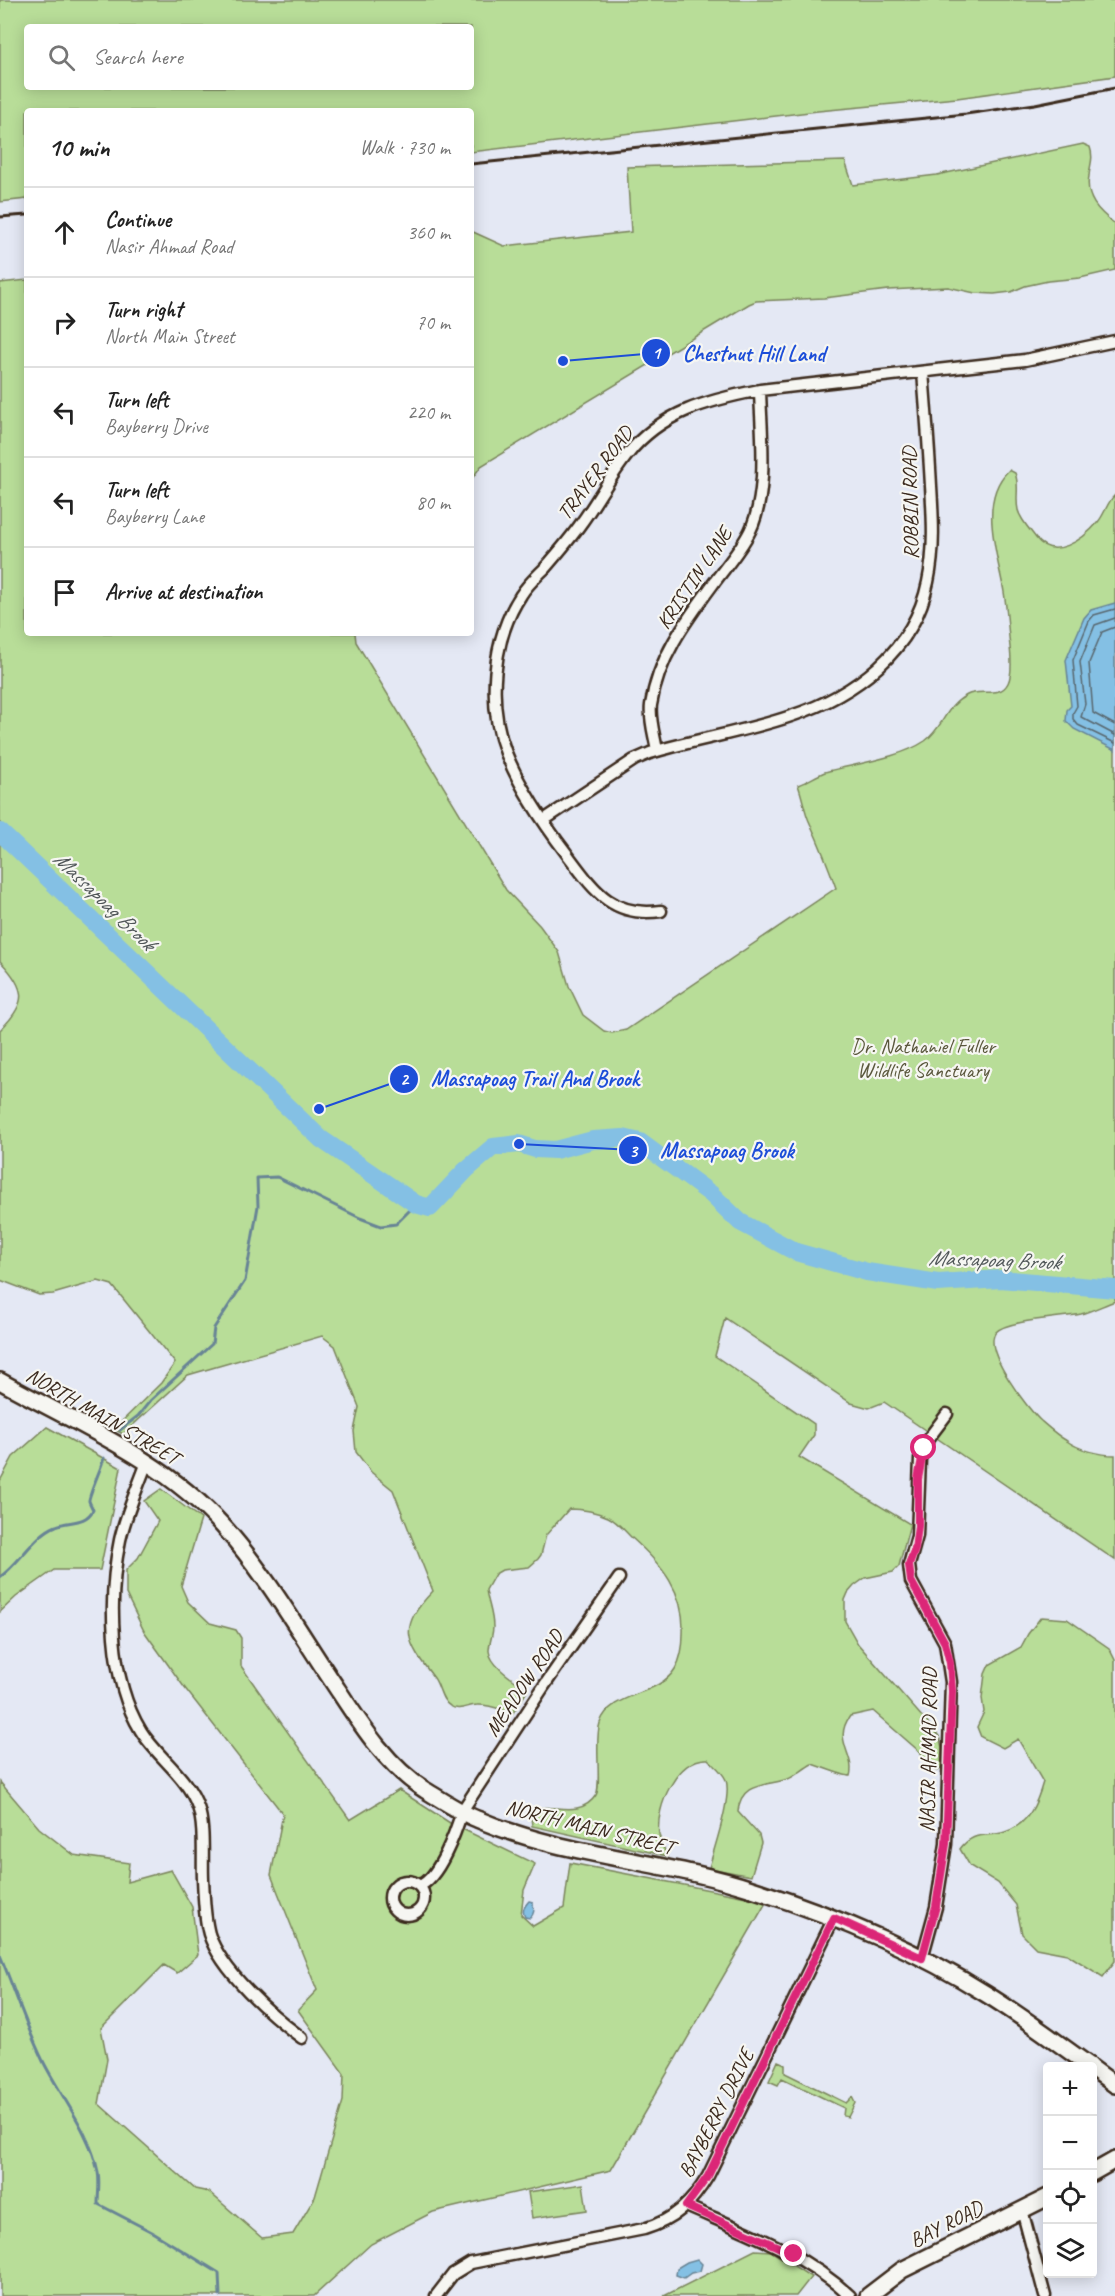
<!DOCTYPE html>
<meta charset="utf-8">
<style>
:root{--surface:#fff;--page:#f2f2f2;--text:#222;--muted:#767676;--line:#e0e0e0}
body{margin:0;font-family:Caveat,sans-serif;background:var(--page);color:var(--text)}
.controls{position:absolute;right:18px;bottom:18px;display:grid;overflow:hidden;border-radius:6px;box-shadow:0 3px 15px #0003}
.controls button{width:54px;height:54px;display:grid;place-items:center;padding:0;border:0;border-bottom:2px solid var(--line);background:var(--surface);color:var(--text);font:30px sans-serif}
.stop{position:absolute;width:18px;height:18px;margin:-14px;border:4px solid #db2777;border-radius:50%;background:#fff}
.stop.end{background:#db2777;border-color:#fff;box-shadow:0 2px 6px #0008}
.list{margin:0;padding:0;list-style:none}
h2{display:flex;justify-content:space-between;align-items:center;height:78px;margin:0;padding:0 24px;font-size:26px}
h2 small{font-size:20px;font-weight:400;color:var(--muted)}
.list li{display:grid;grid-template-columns:39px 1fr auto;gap:18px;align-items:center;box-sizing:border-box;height:90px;padding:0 24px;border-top:2px solid var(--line)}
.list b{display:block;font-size:22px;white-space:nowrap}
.list p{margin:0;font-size:20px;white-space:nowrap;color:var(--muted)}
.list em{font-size:20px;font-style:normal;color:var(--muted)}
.icon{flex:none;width:33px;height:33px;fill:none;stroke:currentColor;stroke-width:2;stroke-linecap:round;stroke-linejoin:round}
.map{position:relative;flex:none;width:1115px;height:2296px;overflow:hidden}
.search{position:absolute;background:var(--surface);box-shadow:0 3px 15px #0003;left:24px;top:24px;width:450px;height:66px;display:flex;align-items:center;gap:15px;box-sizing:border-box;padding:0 21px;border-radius:6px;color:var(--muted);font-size:22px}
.panel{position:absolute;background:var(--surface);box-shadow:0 3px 15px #0003;left:24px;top:108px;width:450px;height:528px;border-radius:6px}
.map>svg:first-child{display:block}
.green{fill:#b8dd98;stroke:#7a845b;stroke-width:1.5;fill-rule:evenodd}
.water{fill:#84c0e4;stroke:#678495;stroke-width:1.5}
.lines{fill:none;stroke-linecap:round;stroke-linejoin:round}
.shore{stroke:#58666d;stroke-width:1.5}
.stream{stroke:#678495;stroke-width:3}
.river{stroke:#84c0e4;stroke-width:18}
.street-casing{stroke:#3b2a1e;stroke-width:15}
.secondary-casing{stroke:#3b2a1e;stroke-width:20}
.street{stroke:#f6f6f2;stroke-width:10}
.secondary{stroke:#f6f6f2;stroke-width:15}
.rail{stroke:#3b2a1e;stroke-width:3}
.route{stroke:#db2777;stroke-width:8}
.labels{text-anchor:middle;stroke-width:4.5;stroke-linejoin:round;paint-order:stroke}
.street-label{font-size:21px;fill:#3b2a1e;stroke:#f6f6f2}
.park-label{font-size:21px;fill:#5a573c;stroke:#f6f6f2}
.water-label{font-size:22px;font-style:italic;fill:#515759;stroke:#f6f6f2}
.leader{fill:none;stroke:#1d4ed8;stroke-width:2}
.callout-dot{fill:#1d4ed8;stroke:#f6f6f2;stroke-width:2}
.mark-label{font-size:18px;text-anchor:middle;font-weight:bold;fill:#fff}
.callout-label{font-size:22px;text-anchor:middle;font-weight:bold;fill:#1d4ed8;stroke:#f6f6f2;stroke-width:4.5;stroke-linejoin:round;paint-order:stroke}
</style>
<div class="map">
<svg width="1115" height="2296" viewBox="0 0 1115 2296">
<rect width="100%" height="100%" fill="#e4e8f4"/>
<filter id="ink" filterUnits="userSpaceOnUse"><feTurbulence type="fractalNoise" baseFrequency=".0167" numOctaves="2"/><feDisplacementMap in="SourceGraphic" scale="12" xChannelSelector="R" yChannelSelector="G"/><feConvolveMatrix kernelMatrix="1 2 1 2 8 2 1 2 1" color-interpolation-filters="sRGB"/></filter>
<g filter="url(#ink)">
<path class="green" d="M 0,0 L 1115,0 L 1115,76 L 957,98 L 818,111 L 471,152 L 471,111 L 27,111 L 27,199 L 0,202 ZM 27,27 L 471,27 L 471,87 L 27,87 Z
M 1083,144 L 1090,147 C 1094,159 1090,164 1089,176 C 1085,198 1098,211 1115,224 L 1115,270 L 1080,278 L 1048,281 L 1025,286 L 1011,292 L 994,294 L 975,293 L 948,287 L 888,290 L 824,298 L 756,301 L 749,304 L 481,466 L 471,480 L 471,231 L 504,246 L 631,232 L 627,167 L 845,161 L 853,185 L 937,175 Z
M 27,280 L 27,633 L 355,633 L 356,642 L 506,890 L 540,926 L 559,952 L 569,986 L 583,1015 L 604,1031 L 612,1033 L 626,1030 L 836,888 C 828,865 819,843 809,821 C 805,813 802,795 798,785 C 809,781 815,776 825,772 C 855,764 900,758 925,741 C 944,727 944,707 967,695 C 980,688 1000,699 1008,683 C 1013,673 1011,657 1010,647 C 1008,629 1007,610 1004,592 C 998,556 977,500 1009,470 L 1015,473 C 1020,486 1015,497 1018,510 C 1020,519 1030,530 1036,538 C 1053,561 1083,540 1098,522 C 1105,514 1107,502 1115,495 L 1115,1301 C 1104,1305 1092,1311 1081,1314 C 1062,1318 1007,1320 996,1332 C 981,1349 1028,1409 1041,1421 C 1049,1428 1058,1436 1067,1441 C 1079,1450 1101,1455 1115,1455 L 1115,1560 L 884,1402 L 869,1408 L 851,1403 L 725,1318 L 715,1356 L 814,1424 L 814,1435 L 799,1457 L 910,1524 L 899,1566 L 893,1572 L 865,1578 L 854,1586 L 848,1593 L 845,1600 L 845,1621 L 858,1644 L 939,1736 L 942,1747 L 941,1769 L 936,1771 L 920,1752 L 873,1711 L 850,1716 C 832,1741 856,1755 850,1776 C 843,1776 822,1767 812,1764 C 804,1768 796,1776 788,1779 C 766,1786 740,1782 738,1812 L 759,1835 L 761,1843 L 751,1876 L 709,1868 C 714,1848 732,1798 726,1780 C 723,1772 714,1765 708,1759 C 677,1757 655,1808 659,1834 C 660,1841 665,1849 667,1856 L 532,1826 L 531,1816 C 532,1815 536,1810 537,1809 C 549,1802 580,1820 596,1795 C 602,1786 594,1741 600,1723 C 611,1691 658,1697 675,1669 C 681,1659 683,1645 683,1634 C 685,1592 662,1565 632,1538 C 625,1531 617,1521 608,1517 C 595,1511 583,1509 569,1509 L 546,1535 L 541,1555 L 538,1559 L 529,1567 L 502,1570 L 495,1574 L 486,1590 C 488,1603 493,1614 493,1627 C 493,1635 489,1643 489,1651 C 491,1667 516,1681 528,1690 L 513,1713 C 502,1710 489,1704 477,1705 C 468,1705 459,1712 450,1706 C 441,1701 440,1686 434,1678 C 406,1641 397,1628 433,1591 L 393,1490 L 371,1472 L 356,1452 L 354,1431 L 359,1407 L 335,1346 L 322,1336 L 188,1375 L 123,1434 L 114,1429 L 161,1383 L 175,1363 L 112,1285 L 98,1281 L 53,1294 L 39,1295 L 0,1280 L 0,1030 C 28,1003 27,989 0,961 L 0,283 Z
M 47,1427 L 121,1468 L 100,1570 L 54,1570 L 16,1597 L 0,1612 L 0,1481 L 13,1457 Z
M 161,1489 L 201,1519 L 181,1586 L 188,1602 L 210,1623 L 236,1630 L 241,1638 L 241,1666 L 350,1820 L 399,1790 L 450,1823 L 535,1864 L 524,1890 L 521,1915 L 533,1926 L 564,1908 L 570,1863 L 767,1901 L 611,2170 L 433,2212 L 371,2244 L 314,2296 L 0,2296 L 0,1782 L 39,1828 L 74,1855 L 129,1863 L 127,1882 L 171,1870 L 192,1907 L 198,1955 L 177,1973 L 164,1965 L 101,2028 L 107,2059 L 99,2104 L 195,2189 L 209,2192 L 262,2238 L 293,2234 L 315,2197 L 343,2101 L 344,2074 L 298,2010 L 317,1990 L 271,1875 L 283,1814 L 184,1687 L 144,1631 L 126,1594 L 126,1570 L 138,1558 L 158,1521 L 144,1501 Z
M 1041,1617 L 1067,1619 L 1109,1648 L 1115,1660 L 1115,1961 L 1103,1977 L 1067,1954 L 1036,1948 L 1022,1934 L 1016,1905 L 998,1883 L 970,1866 L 960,1849 C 974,1830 986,1838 1005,1832 C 1029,1824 1037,1803 1043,1782 L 1018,1739 L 1003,1748 L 981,1737 L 977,1727 L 984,1712 L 982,1698 L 985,1674 L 989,1665 L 1021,1647 L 1028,1634 Z
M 778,2061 L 785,2064 L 785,2073 L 846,2103 L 852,2097 L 855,2103 L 848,2117 L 843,2116 L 844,2108 L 782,2078 L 778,2085 L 769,2081 Z
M 583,2184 L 587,2210 L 532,2218 L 528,2192 Z
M 755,2250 L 771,2251 L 811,2277 L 796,2296 L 664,2296 Z"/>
<path class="water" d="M 1115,603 L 1115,750 L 1074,729 L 1066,721 L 1067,710 L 1071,706 L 1066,660 L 1084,618 L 1091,610 Z
M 529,1901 L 533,1902 C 533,1908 536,1912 530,1918 L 525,1917 C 521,1910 525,1906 529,1901 Z
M 697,2259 L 702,2264 L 700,2271 L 691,2273 L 684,2278 L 676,2275 L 677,2268 L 687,2262 Z"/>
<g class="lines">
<path class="shore" d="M 1115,609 L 1094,615 L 1089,621 L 1073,660 L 1077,706 L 1073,713 L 1073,719 L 1078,725 L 1115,743
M 1115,618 L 1095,625 L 1080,662 L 1085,704 L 1081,717 L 1115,735
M 1115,627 L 1102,632 L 1089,663 L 1093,713 L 1115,725"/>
<path class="stream" d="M 120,1430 L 138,1416 L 151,1400 L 212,1344 L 214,1328 L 245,1281 L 258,1206 L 257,1178 L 277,1177 L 360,1218 L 381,1226 L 396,1224 L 416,1204
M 0,1577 C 19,1564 35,1534 56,1526 C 69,1520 85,1525 93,1510 C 92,1507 90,1504 89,1501 C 88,1497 102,1466 104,1458
M 0,1955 C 15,1991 26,2026 43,2061 C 61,2097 90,2132 98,2172 C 100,2182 98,2194 98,2204 L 152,2232 L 219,2273 L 220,2296"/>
<path class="river" d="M 0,832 L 321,1139 L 416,1204 L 430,1208 L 466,1170 L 493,1147 L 519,1144 L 535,1149 L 555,1150 L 593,1140 L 623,1138 L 640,1142 L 711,1194 L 740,1222 L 796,1252 L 867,1272 L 938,1283 L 1001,1279 L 1115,1289"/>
<g class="street-casing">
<path id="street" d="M 657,751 C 655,737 649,719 651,705 C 658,657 688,618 716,580 C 728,564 741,549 750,531 C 769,492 761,433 760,390
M 544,820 L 634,760 L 650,753 C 696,739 745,732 791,716 C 855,695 914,651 928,582 C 935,550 933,518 931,486 C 929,448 926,410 923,372
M 661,911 C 612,918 594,890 567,854 C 544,824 520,788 506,753 C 487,704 492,639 521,595 C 527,585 537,576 545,568 C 558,553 571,538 582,522 C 598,500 611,475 628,454 C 661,412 709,400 760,390 L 1025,360 L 1115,341
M 147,1462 C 138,1487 126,1513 120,1540 C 108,1597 109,1679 141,1731 C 157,1757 188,1777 198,1807 C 205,1826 202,1858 203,1879 C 204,1897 204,1916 209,1934 C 221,1971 271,2015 302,2038
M390 1898a17 17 0 1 1 34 0a17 17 0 1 1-34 0Z
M 419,1886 C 439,1879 456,1831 462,1811 L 544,1686 L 619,1578
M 922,1958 L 936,1907 L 946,1844 L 951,1682 L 945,1643 L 911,1581 L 909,1565 L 917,1536 L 920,1459 L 928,1439 L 947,1414
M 686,2206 C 743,2231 803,2252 850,2296
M 1022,2210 L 1045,2296
M 436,2296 L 453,2274 L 471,2263 L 644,2229 C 674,2220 692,2203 708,2176 L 834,1918"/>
</g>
<g class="secondary-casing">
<path id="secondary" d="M 0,1381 C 77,1424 163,1459 223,1526 C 267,1575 301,1635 338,1690 C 361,1725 388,1767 425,1790 C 442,1800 459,1812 477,1819 C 566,1857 664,1860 755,1890 C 835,1916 915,1949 986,1994 C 1022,2016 1056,2042 1090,2066
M 1092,2068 L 1115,2085
M 1092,2173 L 1115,2160
M 868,2296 L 902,2270 L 1048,2197"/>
</g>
<use href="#street" class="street"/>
<use href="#secondary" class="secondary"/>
<path class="rail" d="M 471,164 L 966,114 L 1035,104 L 1115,88
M 0,217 L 27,215"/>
</g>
</g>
<g class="lines" filter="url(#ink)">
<path class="route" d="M 794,2254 L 686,2206 L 708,2176 L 834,1918 L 922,1958 L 936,1906 L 946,1844 L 952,1691 L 950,1663 L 945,1643 L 911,1581 L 909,1565 L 915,1549 L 918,1526 L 918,1479 L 924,1448"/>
</g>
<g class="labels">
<g class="street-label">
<text transform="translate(595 473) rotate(-53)" y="7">TRAYER ROAD</text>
<text transform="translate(910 503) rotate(-91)" y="7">ROBBIN ROAD</text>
<text transform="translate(694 578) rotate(-56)" y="7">KRISTIN LANE</text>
<text transform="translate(103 1416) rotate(30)" y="7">NORTH MAIN STREET</text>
<text transform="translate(524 1683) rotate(-56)" y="7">MEADOW ROAD</text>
<text transform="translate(928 1750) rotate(-89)" y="7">NASIR AHMAD ROAD</text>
<text transform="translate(590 1827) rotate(14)" y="7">NORTH MAIN STREET</text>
<text transform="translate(716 2113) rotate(-63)" y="7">BAYBERRY DRIVE</text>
<text transform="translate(946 2224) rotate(-27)" y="7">BAY ROAD</text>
</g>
<g class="park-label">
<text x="923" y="1053">Dr. Nathaniel Fuller<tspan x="923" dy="24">Wildlife Sanctuary</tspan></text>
</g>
<g class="water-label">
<text transform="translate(105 900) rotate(44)" y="8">Massapoag Brook</text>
<text transform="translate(994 1259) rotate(2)" y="8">Massapoag Brook</text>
</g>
</g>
<path class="leader" d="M563 361L656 353M319 1109L404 1079M519 1144L633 1150"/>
<g class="callout-dot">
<circle cx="563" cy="361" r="6"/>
<circle cx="319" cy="1109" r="6"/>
<circle cx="519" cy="1144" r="6"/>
<circle cx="656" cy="353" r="15"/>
<circle cx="404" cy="1079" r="15"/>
<circle cx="633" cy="1150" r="15"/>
</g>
<g class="mark-label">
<text x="656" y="359">1</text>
<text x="404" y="1085">2</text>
<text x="633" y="1157">3</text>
</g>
<g class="callout-label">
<text x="754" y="361">Chestnut Hill Land</text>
<text x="535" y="1086">Massapoag Trail And Brook</text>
<text x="727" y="1158">Massapoag Brook</text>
</g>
</svg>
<div class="controls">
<button>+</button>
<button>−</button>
<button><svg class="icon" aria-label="locate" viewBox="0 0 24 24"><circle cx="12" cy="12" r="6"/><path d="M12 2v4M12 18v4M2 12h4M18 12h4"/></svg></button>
<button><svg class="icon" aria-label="layers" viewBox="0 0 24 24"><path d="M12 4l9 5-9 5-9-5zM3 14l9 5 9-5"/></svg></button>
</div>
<div class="stop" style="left:924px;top:1448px"></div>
<div class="stop end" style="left:794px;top:2254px"></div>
<div class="search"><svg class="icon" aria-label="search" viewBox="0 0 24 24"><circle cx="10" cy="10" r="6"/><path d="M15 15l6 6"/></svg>Search here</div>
<section class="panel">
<h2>10 min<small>Walk · 730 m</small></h2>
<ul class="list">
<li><svg class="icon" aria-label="ahead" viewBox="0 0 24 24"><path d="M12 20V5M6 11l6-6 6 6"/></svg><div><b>Continue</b><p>Nasir Ahmad Road</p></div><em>360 m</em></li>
<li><svg class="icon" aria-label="right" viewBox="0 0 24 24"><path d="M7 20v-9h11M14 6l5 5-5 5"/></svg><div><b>Turn right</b><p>North Main Street</p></div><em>70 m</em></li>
<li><svg class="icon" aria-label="left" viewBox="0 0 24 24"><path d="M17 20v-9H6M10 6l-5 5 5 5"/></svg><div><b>Turn left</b><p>Bayberry Drive</p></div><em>220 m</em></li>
<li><svg class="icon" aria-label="left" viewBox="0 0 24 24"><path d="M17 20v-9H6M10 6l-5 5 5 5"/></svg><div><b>Turn left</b><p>Bayberry Lane</p></div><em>80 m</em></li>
<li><svg class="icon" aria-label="arrive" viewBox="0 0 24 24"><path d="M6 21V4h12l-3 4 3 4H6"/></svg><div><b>Arrive at destination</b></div></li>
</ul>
</section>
</div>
